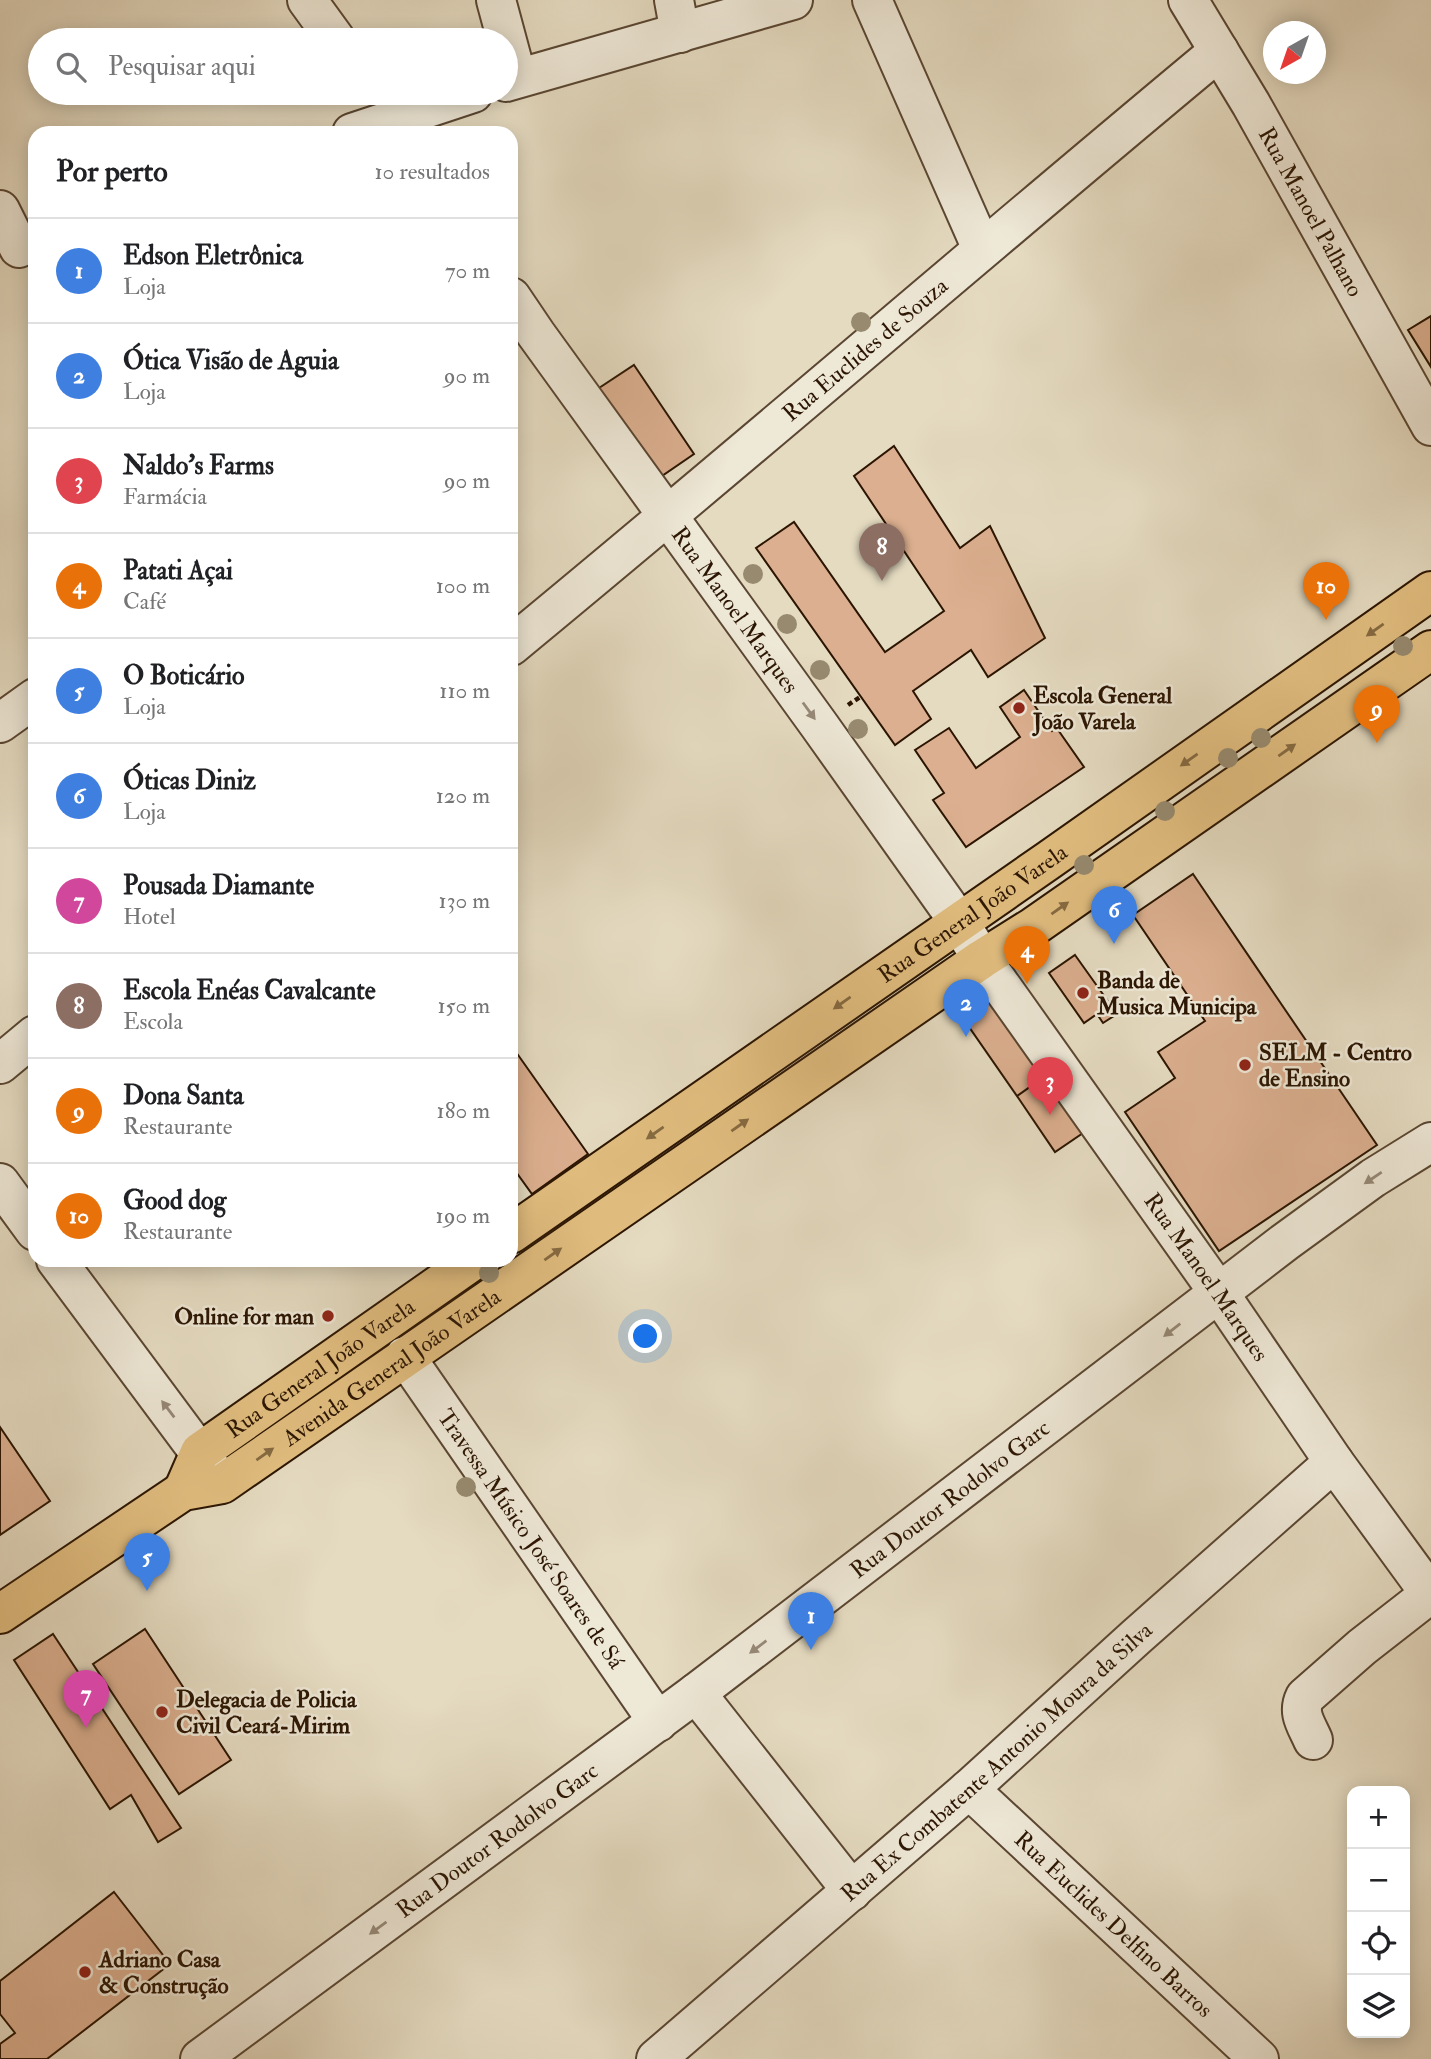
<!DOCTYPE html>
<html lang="pt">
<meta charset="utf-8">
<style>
:root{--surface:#fff;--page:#f6f6f6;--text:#202124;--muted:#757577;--line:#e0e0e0;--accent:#8f2418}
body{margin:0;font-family:"IM FELL Double Pica",serif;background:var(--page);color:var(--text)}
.controls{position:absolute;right:21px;bottom:21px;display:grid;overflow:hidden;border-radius:14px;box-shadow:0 4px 18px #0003}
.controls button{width:63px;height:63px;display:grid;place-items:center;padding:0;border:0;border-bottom:2px solid var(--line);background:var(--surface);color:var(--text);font:35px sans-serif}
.compass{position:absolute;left:1263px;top:21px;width:63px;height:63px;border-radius:50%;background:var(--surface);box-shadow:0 4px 18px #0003;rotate:220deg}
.you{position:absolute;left:646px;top:1337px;width:24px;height:24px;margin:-18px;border:5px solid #fff;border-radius:50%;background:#1a73e8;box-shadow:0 0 0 10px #1a73e833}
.badge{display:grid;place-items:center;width:46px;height:46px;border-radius:50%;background:var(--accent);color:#fff;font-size:23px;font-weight:700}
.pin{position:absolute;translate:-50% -58px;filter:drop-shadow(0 2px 4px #0008)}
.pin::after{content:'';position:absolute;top:37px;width:24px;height:21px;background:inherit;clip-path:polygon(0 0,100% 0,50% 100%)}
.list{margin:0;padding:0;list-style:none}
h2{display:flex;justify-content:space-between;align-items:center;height:91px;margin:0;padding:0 28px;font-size:30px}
h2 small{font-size:23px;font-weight:400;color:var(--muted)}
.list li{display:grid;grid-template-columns:46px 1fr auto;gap:21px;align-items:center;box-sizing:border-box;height:105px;padding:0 28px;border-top:2px solid var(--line)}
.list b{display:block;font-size:26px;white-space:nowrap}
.list p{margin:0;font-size:23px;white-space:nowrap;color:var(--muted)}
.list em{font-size:23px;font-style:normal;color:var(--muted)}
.icon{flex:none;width:38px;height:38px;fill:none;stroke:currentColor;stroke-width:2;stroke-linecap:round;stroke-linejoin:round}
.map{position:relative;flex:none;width:1431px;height:2059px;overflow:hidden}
.search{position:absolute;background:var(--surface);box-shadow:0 4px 18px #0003;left:28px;top:28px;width:490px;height:77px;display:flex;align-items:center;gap:18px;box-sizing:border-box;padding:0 24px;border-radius:38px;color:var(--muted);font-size:26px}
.panel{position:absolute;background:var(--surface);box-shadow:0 4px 18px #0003;left:28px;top:126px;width:490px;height:1141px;border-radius:21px}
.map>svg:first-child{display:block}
.building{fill:#dbaf8f;stroke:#2b1502;stroke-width:2}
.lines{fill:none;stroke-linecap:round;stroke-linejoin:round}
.minor-casing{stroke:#5a4632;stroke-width:42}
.major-casing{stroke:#2b1502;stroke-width:42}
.path{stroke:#2b1502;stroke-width:4.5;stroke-dasharray:5 3.5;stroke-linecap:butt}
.minor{stroke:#eee8d7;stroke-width:38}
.major{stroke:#e2be80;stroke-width:38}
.tree{fill:#978a6f}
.oneway{fill:#866a41}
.oneway2{fill:#968977}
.poi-dot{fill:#8f2418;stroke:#eee8d7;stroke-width:2.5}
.labels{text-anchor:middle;stroke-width:5;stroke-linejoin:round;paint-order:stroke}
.street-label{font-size:23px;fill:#2b1502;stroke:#eee8d7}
.poi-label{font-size:23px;font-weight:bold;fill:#2b1502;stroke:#eee8d7;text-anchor:start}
</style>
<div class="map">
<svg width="1431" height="2059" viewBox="0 0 1431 2059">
<rect width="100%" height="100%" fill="#e5dbc1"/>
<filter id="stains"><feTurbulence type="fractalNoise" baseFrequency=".00286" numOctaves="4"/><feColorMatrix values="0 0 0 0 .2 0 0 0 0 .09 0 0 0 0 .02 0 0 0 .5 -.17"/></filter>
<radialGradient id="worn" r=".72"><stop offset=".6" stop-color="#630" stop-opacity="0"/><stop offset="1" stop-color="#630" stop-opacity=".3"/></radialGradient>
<path class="building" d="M 1431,316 L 1431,367 L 1408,330 Z
M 634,365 L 694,454 L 656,480 L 596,390 Z
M 894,446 L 960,548 L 990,526 L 1045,638 L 988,677 L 971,650 L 913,691 L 931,719 L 895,745 L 756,548 L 794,522 L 885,652 L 944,611 L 854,476 Z
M 1024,690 L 1052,731 L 1056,727 L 1084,767 L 966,847 L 933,800 L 944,793 L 915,750 L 949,728 L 976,768 L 1020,737 L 1000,707 Z
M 1193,874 L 1377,1145 L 1219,1251 L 1125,1112 L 1175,1078 L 1158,1052 L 1205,1021 L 1133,915 Z
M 1075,955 L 1117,1014 L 1103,1023 L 1097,1014 L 1084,1023 L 1049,973 Z
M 987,996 L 1044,1077 L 1017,1096 L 960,1014 Z
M 511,1045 L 588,1154 L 532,1194 L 511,1165 Z
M 1044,1077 L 1083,1133 L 1055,1152 L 1017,1096 Z
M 0,1427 L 50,1501 L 0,1535 Z
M 145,1629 L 231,1760 L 179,1794 L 93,1664 Z
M 53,1634 L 181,1828 L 158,1842 L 131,1795 L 110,1809 L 14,1660 Z
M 114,1892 L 170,1964 L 47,2059 L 0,2059 L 0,2044 L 15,2033 L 0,2014 L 0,1981 Z"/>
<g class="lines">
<g class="minor-casing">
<g id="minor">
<path d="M 307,0 L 336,40"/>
<path d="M 496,0 L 517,78"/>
<path d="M 674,0 L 680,33"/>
<path d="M 872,0 L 982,249"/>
<path id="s1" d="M 1188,0 L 1251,104 L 1431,426"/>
<path d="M 506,82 L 793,0"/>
<path d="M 352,133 L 473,93"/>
<path d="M 0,210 L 19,248"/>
<path id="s2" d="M 511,297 L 536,334 L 819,725 L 959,922 L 982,959 L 1219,1293 L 1334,1462 L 1431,1595"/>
<path id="s3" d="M 511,646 C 749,450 982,248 1219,51"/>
<path d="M 0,723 L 35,698"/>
<path d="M 0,1064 L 35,1035"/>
<path d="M 0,1183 L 35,1231"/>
<path d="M 56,1260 L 219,1479"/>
<path id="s4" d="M 405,1356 L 658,1722"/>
<path d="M 696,1693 L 852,1891"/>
<path d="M 1313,1740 C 1306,1724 1297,1713 1305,1697 L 1362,1647 L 1430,1594"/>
<path id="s5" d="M 969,1789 L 1259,2059"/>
<path id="s6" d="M 200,2059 L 696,1693 L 1285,1242 L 1373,1178 L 1431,1142"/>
<path id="s7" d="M 656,2059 L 969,1789 L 1136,1637 L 1334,1462"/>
</g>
</g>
<g class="major-casing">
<g id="major">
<path id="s8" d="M 511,1234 L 1049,860 L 1431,591"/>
<path id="s9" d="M 183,1491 L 200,1452 L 474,1260"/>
<path id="s10" d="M 0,1614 L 183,1491 L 222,1484 L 982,959 L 1033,927 L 1431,650"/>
</g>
</g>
<path class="path" d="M 848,705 L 860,697"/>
<use href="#minor" class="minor"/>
<use href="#major" class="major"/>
</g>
<g class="tree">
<circle cx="861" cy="322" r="10"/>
<circle cx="753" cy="574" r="10"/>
<circle cx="787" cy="624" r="10"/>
<circle cx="1403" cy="646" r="10"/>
<circle cx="820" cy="670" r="10"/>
<circle cx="858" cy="729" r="10"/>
<circle cx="1261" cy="738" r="10"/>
<circle cx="1228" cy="758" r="10"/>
<circle cx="1165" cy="811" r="10"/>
<circle cx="1084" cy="865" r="10"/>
<circle cx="489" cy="1273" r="10"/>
<circle cx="466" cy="1487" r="10"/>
</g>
<defs><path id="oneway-solid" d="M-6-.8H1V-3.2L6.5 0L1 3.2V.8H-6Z" transform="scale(1.75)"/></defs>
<g class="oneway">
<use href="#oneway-solid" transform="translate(1375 630) rotate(145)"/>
<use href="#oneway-solid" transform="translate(1287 750) rotate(-35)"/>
<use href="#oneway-solid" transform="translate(1189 760) rotate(145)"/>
<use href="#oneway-solid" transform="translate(1060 908) rotate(-35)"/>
<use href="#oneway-solid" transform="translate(842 1003) rotate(145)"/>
<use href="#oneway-solid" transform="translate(740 1125) rotate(-35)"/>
<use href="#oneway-solid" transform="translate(655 1133) rotate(145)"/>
<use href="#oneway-solid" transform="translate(553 1254) rotate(-35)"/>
<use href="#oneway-solid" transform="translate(265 1454) rotate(-35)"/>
</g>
<g class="oneway2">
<use href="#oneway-solid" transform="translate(809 711) rotate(54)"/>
<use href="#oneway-solid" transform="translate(1373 1178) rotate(146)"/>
<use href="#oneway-solid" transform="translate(1172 1330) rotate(142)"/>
<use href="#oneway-solid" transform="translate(168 1409) rotate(-127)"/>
<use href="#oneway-solid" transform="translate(758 1647) rotate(143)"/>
<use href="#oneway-solid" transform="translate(378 1928) rotate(144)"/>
</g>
<g class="poi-dot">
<circle cx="1019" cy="708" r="7"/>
<circle cx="1083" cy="993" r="7"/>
<circle cx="1245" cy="1065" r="7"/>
<circle cx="328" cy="1316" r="7"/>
<circle cx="162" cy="1712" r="7"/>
<circle cx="85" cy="1972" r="7"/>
</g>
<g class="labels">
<g class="street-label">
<text dy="8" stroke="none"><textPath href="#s1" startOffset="245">Rua Manoel Palhano</textPath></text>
<text dy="8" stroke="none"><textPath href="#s3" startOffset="462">Rua Euclides de Souza</textPath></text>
<text dy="8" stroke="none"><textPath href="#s2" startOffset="385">Rua Manoel Marques</textPath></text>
<text dy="8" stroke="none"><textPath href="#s8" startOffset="562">Rua General João Varela</textPath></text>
<text dy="8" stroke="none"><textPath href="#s2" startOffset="1202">Rua Manoel Marques</textPath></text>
<text dy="8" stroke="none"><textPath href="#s10" startOffset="466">Avenida General João Varela</textPath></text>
<text dy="8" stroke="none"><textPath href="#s9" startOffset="189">Rua General João Varela</textPath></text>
<text dy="8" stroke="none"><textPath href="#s6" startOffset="936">Rua Doutor Rodolvo Garc</textPath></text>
<text dy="8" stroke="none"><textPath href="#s4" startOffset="222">Travessa Músico José Soares de Sá</textPath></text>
<text dy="8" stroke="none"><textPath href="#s7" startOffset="452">Rua Ex Combatente Antonio Moura da Silva</textPath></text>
<text dy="8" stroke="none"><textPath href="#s6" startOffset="369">Rua Doutor Rodolvo Garc</textPath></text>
<text dy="8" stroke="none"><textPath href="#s5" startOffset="198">Rua Euclides Delfino Barros</textPath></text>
</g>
<g class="poi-label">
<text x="1033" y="703">Escola General<tspan x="1033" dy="26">João Varela</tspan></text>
<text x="1097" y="988">Banda de<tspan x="1097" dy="26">Musica Municipa</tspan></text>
<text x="1259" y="1060">SELM - Centro<tspan x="1259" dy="26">de Ensino</tspan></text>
<text x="314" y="1324" text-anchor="end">Online for man</text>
<text x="176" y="1707">Delegacia de Policia<tspan x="176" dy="26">Civil Ceará-Mirim</tspan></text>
<text x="99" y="1967">Adriano Casa<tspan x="99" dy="26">&amp; Construção</tspan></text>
</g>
</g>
<rect width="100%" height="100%" filter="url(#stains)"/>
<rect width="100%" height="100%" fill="url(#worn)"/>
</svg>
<div class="controls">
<button>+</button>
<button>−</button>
<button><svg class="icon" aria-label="locate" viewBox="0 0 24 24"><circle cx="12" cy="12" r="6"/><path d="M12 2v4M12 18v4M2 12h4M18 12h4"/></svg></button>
<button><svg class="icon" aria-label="layers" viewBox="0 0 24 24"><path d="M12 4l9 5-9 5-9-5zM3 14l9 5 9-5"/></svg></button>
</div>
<svg class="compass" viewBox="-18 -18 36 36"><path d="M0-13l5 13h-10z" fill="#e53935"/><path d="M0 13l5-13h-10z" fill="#757577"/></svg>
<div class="you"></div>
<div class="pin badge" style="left:811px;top:1650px;background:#3f7fe0">1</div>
<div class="pin badge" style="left:966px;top:1037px;background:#3f7fe0">2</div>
<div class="pin badge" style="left:1050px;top:1115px;background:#e0444e">3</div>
<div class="pin badge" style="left:1027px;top:984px;background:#e8710a">4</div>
<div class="pin badge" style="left:147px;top:1591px;background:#3f7fe0">5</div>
<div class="pin badge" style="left:1114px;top:944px;background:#3f7fe0">6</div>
<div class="pin badge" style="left:86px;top:1728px;background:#d1479c">7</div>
<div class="pin badge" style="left:882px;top:581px;background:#8d6e63">8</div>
<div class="pin badge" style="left:1377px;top:743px;background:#e8710a">9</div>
<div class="pin badge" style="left:1326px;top:620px;background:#e8710a">10</div>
<div class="search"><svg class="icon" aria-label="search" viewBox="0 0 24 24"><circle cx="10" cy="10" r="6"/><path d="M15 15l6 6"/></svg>Pesquisar aqui</div>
<section class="panel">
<h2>Por perto<small>10 resultados</small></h2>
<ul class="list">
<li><span class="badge" style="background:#3f7fe0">1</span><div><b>Edson Eletrônica</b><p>Loja</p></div><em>70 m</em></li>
<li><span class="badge" style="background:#3f7fe0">2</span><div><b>Ótica Visão de Aguia</b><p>Loja</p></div><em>90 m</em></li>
<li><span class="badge" style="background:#e0444e">3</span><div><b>Naldo's Farms</b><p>Farmácia</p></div><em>90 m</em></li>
<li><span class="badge" style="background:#e8710a">4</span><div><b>Patati Açai</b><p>Café</p></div><em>100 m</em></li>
<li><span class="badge" style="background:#3f7fe0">5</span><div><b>O Boticário</b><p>Loja</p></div><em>110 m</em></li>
<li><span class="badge" style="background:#3f7fe0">6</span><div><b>Óticas Diniz</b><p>Loja</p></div><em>120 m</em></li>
<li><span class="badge" style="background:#d1479c">7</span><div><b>Pousada Diamante</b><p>Hotel</p></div><em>130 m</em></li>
<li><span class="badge" style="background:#8d6e63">8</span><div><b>Escola Enéas Cavalcante</b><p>Escola</p></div><em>150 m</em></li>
<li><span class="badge" style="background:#e8710a">9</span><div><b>Dona Santa</b><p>Restaurante</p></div><em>180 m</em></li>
<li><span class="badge" style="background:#e8710a">10</span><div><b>Good dog</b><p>Restaurante</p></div><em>190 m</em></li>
</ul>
</section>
</div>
